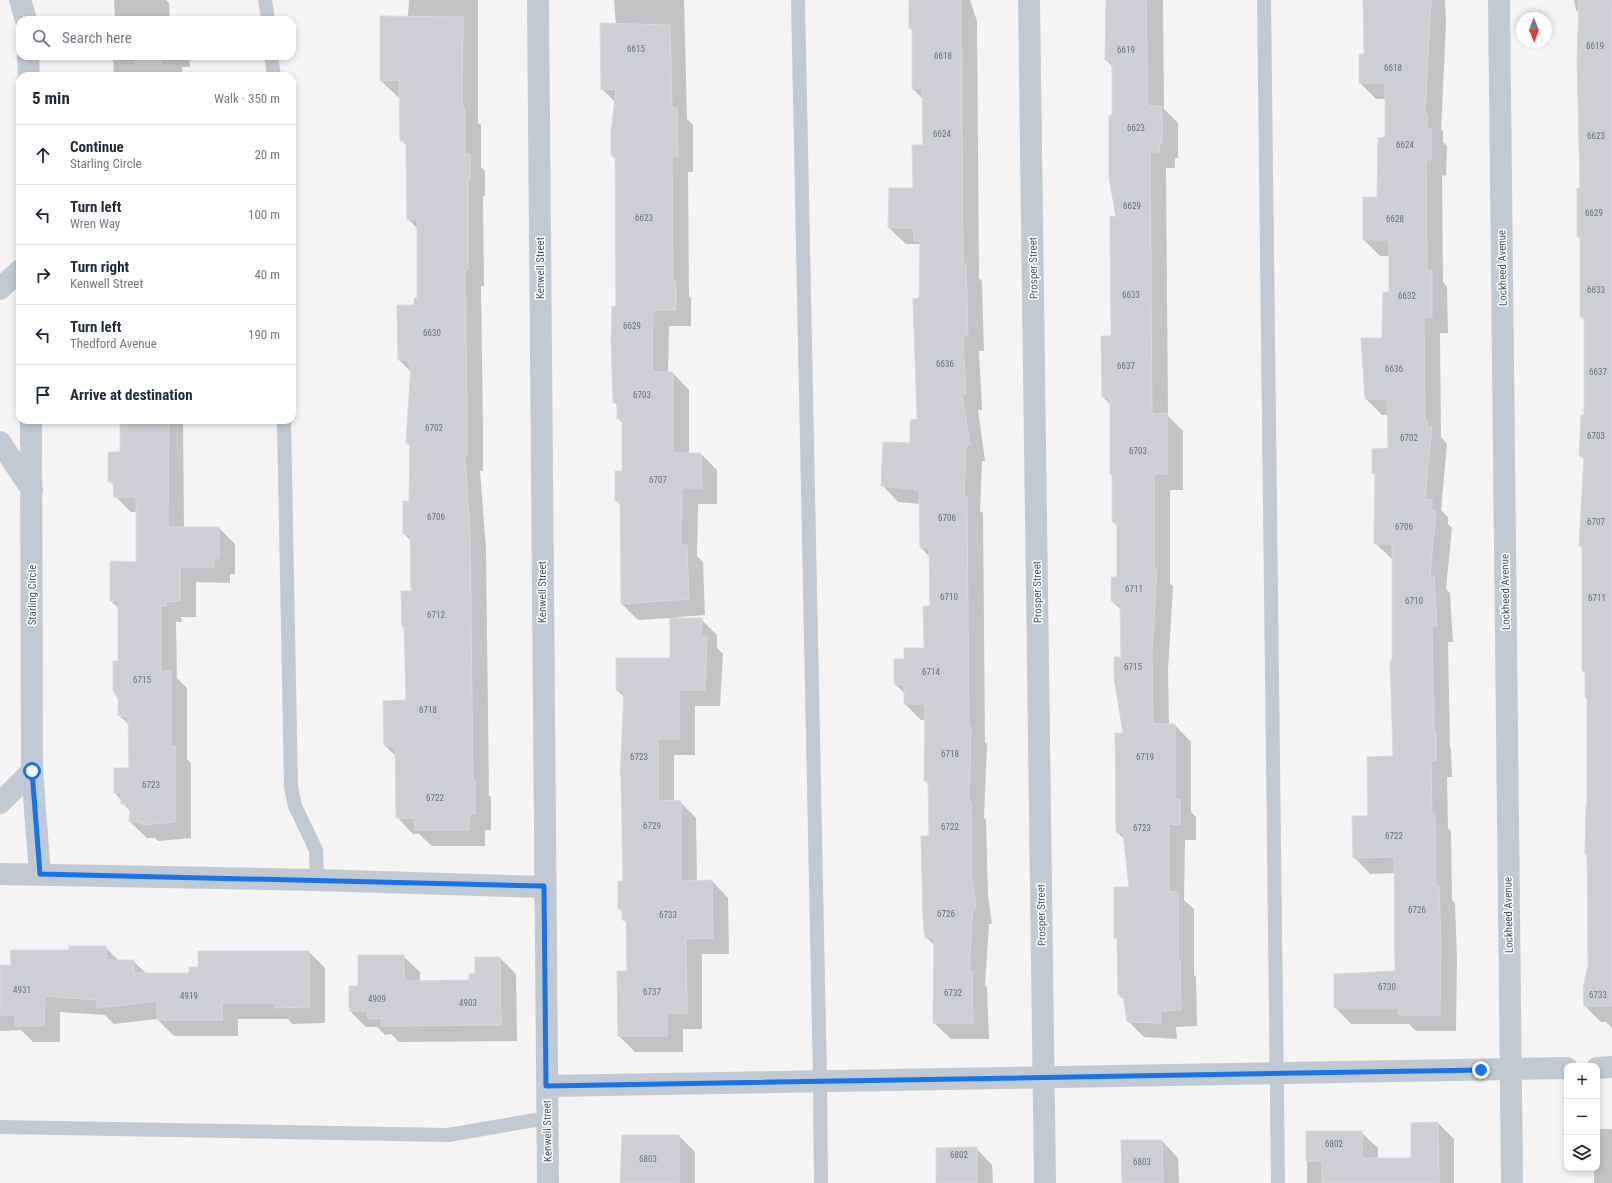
<!DOCTYPE html>
<meta charset="utf-8">
<style>
:root{--surface:#fff;--page:#f6f6f7;--text:#1f2937;--muted:#747a83;--line:#e0e1e3}
body{margin:0;font-family:"Roboto Condensed",sans-serif;background:var(--page);color:var(--text)}
.controls{position:absolute;right:12px;bottom:12px;display:grid;overflow:hidden;border-radius:8px;box-shadow:0 2px 6px #0003}
.controls button{width:36px;height:36px;display:grid;place-items:center;padding:0;border:0;border-bottom:1px solid var(--line);background:var(--surface);color:var(--text);font:20px sans-serif}
.compass{position:absolute;left:1516px;top:12px;width:36px;height:36px;border-radius:50%;background:var(--surface);box-shadow:0 2px 6px #0003;rotate:179deg}
.stop{position:absolute;width:12px;height:12px;margin:-9px;border:3px solid #1a73e8;border-radius:50%;background:#fff}
.stop.end{background:#1a73e8;border-color:#fff;box-shadow:0 1px 4px #0008}
.list{margin:0;padding:0;list-style:none}
h2{display:flex;justify-content:space-between;align-items:center;height:52px;margin:0;padding:0 16px;font-size:17px}
h2 small{font-size:13px;font-weight:400;color:var(--muted)}
.list li{display:grid;grid-template-columns:26px 1fr auto;gap:12px;align-items:center;box-sizing:border-box;height:60px;padding:0 16px;border-top:1px solid var(--line)}
.list b{display:block;font-size:15px;white-space:nowrap}
.list p{margin:0;font-size:13px;white-space:nowrap;color:var(--muted)}
.list em{font-size:13px;font-style:normal;color:var(--muted)}
.icon{flex:none;width:22px;height:22px;fill:none;stroke:currentColor;stroke-width:2;stroke-linecap:round;stroke-linejoin:round}
.map{position:relative;flex:none;width:1612px;height:1183px;overflow:hidden}
.search{position:absolute;background:var(--surface);box-shadow:0 2px 6px #0003;left:16px;top:16px;width:280px;height:44px;display:flex;align-items:center;gap:10px;box-sizing:border-box;padding:0 14px;border-radius:12px;color:var(--muted);font-size:15px}
.panel{position:absolute;background:var(--surface);box-shadow:0 2px 6px #0003;left:16px;top:72px;width:280px;height:352px;border-radius:12px}
.map>svg:first-child{display:block}
.shadow{fill:#0003}
.building{fill:#cdcfd5;stroke:#d7d9de}
.lines{fill:none;stroke-linecap:round;stroke-linejoin:round}
.service{stroke:#c1cad2;stroke-width:14}
.minor{stroke:#c1cad2;stroke-width:22}
.route{stroke:#1a73e8;stroke-width:5}
.labels{text-anchor:middle;stroke-width:3;stroke-linejoin:round;paint-order:stroke}
.number-label{font-size:9px;fill:#6b747e}
.street-label{font-size:11px;fill:#4a5661;stroke:#fff}
</style>
<div class="map">
<svg width="1612" height="1183" viewBox="0 0 1612 1183">
<rect width="100%" height="100%" fill="#f5f3f3"/>
<path class="shadow" d="M 114,0 L 166,0 L 169,3 L 170,20 L 115,20 Z
M 409,0 L 478,0 L 478,123 L 481,125 L 481,167 L 485,171 L 485,196 L 483,196 L 484,286 L 481,286 L 483,430 L 483,471 L 480,471 L 486,549 L 489,795 L 491,797 L 491,830 L 485,830 L 485,846 L 432,846 L 419,834 L 413,834 L 397,817 L 396,756 L 385,746 L 407,701 L 406,629 L 403,627 L 412,592 L 411,541 L 404,534 L 410,502 L 411,447 L 407,443 L 412,373 L 399,360 L 398,306 L 415,306 L 418,298 L 418,229 L 408,219 L 407,146 L 401,140 L 400,97 L 398,97 L 381,81 L 408,17 Z
M 614,0 L 684,0 L 687,119 L 693,125 L 693,172 L 688,172 L 689,296 L 691,298 L 691,326 L 669,326 L 668,373 L 673,373 L 689,390 L 689,454 L 701,454 L 717,470 L 717,504 L 698,504 L 697,556 L 703,562 L 705,615 L 678,617 L 678,619 L 701,619 L 717,635 L 717,648 L 723,654 L 720,706 L 695,706 L 695,755 L 674,755 L 674,802 L 680,802 L 696,818 L 697,882 L 712,881 L 728,898 L 729,954 L 702,954 L 702,1029 L 683,1029 L 683,1052 L 635,1052 L 619,1036 L 618,972 L 628,972 L 627,923 L 623,920 L 624,913 L 619,909 L 624,882 L 624,697 L 617,690 L 671,659 L 671,618 L 638,620 L 622,604 L 621,506 L 616,501 L 623,472 L 623,424 L 618,418 L 618,407 L 614,402 L 617,308 L 616,160 L 612,156 L 615,102 L 602,89 L 616,25 Z
M 910,0 L 970,0 L 977,21 L 979,278 L 982,281 L 984,351 L 979,351 L 982,410 L 978,410 L 985,461 L 982,461 L 980,511 L 983,513 L 985,742 L 987,744 L 984,818 L 986,820 L 988,895 L 992,924 L 989,924 L 985,985 L 987,988 L 989,1039 L 951,1039 L 934,1023 L 935,946 L 926,937 L 930,837 L 929,785 L 925,781 L 926,720 L 921,720 L 905,704 L 905,694 L 895,684 L 905,660 L 925,649 L 931,607 L 930,557 L 921,548 L 920,504 L 898,502 L 882,485 L 911,444 L 918,420 L 921,246 L 919,244 L 906,244 L 889,228 L 914,189 L 924,146 L 923,99 L 913,89 L 913,31 L 910,28 Z
M 1106,0 L 1163,0 L 1164,109 L 1178,123 L 1178,158 L 1175,158 L 1175,168 L 1166,168 L 1168,416 L 1183,431 L 1183,490 L 1170,490 L 1170,584 L 1173,586 L 1168,670 L 1169,725 L 1175,725 L 1191,742 L 1191,812 L 1196,817 L 1196,840 L 1185,840 L 1184,900 L 1194,909 L 1194,975 L 1196,977 L 1197,1026 L 1176,1027 L 1177,1039 L 1144,1037 L 1128,1021 L 1125,1001 L 1119,995 L 1118,940 L 1115,937 L 1130,888 L 1125,840 L 1117,832 L 1124,734 L 1121,610 L 1112,601 L 1118,578 L 1118,526 L 1113,522 L 1113,476 L 1111,474 L 1111,405 L 1103,397 L 1112,337 L 1117,218 L 1113,67 L 1106,60 Z
M 1364,0 L 1445,0 L 1446,24 L 1441,130 L 1443,131 L 1443,142 L 1447,146 L 1446,176 L 1442,175 L 1443,282 L 1447,287 L 1448,333 L 1440,333 L 1441,437 L 1447,444 L 1441,510 L 1448,517 L 1448,524 L 1452,528 L 1446,589 L 1450,593 L 1453,642 L 1448,642 L 1450,748 L 1451,749 L 1452,777 L 1447,777 L 1448,828 L 1451,831 L 1452,900 L 1455,903 L 1457,958 L 1456,1031 L 1416,1031 L 1409,1024 L 1351,1024 L 1335,1007 L 1396,972 L 1395,873 L 1370,874 L 1354,857 L 1394,757 L 1393,560 L 1375,543 L 1376,475 L 1373,473 L 1389,449 L 1389,415 L 1382,415 L 1366,399 L 1383,339 L 1390,293 L 1390,256 L 1380,256 L 1364,240 L 1364,198 L 1378,198 L 1386,138 L 1385,99 L 1376,99 L 1360,83 L 1365,55 Z
M 1574,0 L 1612,0 L 1612,1028 L 1606,1022 L 1601,1022 L 1585,1006 L 1595,941 L 1588,856 L 1586,854 L 1586,807 L 1588,807 L 1588,699 L 1586,674 L 1583,671 L 1583,549 L 1580,546 L 1585,460 L 1580,456 L 1585,416 L 1585,320 L 1581,317 L 1581,240 L 1578,237 L 1581,189 L 1580,14 L 1576,10 Z
M 111,56 L 189,56 L 190,67 L 182,67 L 182,73 L 177,74 L 177,76 L 114,76 L 113,58 Z
M 121,420 L 183,420 L 184,528 L 219,528 L 235,544 L 235,574 L 230,574 L 230,583 L 196,582 L 196,617 L 181,617 L 182,622 L 176,622 L 177,678 L 187,688 L 187,759 L 191,763 L 191,838 L 158,841 L 155,838 L 147,838 L 130,822 L 130,811 L 115,793 L 130,769 L 129,725 L 119,715 L 119,609 L 111,601 L 111,562 L 137,563 L 137,512 L 131,512 L 115,496 L 114,486 L 109,481 L 121,453 Z
M 105,947 L 119,961 L 133,961 L 147,974 L 190,974 L 309,952 L 325,968 L 325,1023 L 292,1024 L 288,1019 L 238,1019 L 238,1036 L 174,1036 L 157,1019 L 114,1024 L 105,1015 L 60,1012 L 60,1042 L 33,1042 L 21,1030 L 0,1031 L 0,966 L 12,966 L 70,951 Z
M 403,956 L 420,972 L 420,982 L 470,981 L 500,958 L 516,974 L 517,1041 L 399,1042 L 391,1034 L 385,1035 L 377,1027 L 366,1027 L 350,1011 L 350,987 L 359,987 Z
M 1438,1123 L 1454,1139 L 1454,1183 L 1307,1183 L 1307,1132 L 1361,1132 L 1378,1148 L 1378,1159 L 1412,1159 Z
M 1597,1129 L 1612,1129 L 1612,1183 L 1594,1183 L 1594,1168 L 1597,1168 Z
M 679,1136 L 695,1152 L 695,1183 L 621,1183 Z
M 1162,1141 L 1178,1158 L 1179,1183 L 1123,1183 Z
M 976,1148 L 992,1165 L 993,1183 L 936,1183 L 937,1149 Z"/>
<path class="building" d="M 909,0 L 961,0 L 963,264 L 966,264 L 968,335 L 963,336 L 966,394 L 962,394 L 970,445 L 966,445 L 964,496 L 967,496 L 969,727 L 971,727 L 969,802 L 971,802 L 972,878 L 976,908 L 973,908 L 969,971 L 972,971 L 973,1023 L 933,1023 L 934,937 L 925,938 L 923,919 L 921,836 L 929,836 L 928,781 L 924,781 L 925,704 L 904,704 L 904,685 L 894,684 L 894,659 L 904,659 L 904,648 L 924,648 L 923,606 L 930,606 L 929,548 L 920,548 L 919,490 L 881,486 L 883,442 L 910,443 L 910,420 L 917,419 L 913,299 L 919,298 L 920,241 L 914,241 L 914,228 L 888,228 L 889,188 L 913,188 L 912,145 L 923,145 L 922,88 L 912,89 L 912,29 L 909,28 Z
M 1106,0 L 1146,0 L 1148,106 L 1162,106 L 1162,142 L 1160,142 L 1159,152 L 1150,152 L 1152,414 L 1167,413 L 1167,474 L 1154,474 L 1154,569 L 1157,569 L 1152,653 L 1153,724 L 1175,724 L 1175,799 L 1180,799 L 1180,825 L 1169,824 L 1169,892 L 1178,892 L 1178,960 L 1180,960 L 1181,1010 L 1160,1011 L 1161,1023 L 1127,1022 L 1123,995 L 1118,995 L 1117,938 L 1114,938 L 1114,887 L 1129,887 L 1123,832 L 1116,832 L 1115,733 L 1123,733 L 1114,678 L 1114,657 L 1121,657 L 1120,604 L 1111,601 L 1111,577 L 1117,577 L 1117,522 L 1112,522 L 1112,474 L 1110,474 L 1110,397 L 1102,397 L 1101,336 L 1111,336 L 1110,216 L 1116,217 L 1109,178 L 1109,115 L 1112,115 L 1112,60 L 1105,60 Z
M 1363,0 L 1431,0 L 1425,114 L 1427,114 L 1427,129 L 1431,129 L 1431,160 L 1426,160 L 1427,270 L 1432,270 L 1432,317 L 1424,317 L 1425,421 L 1427,421 L 1427,427 L 1432,427 L 1425,499 L 1432,500 L 1432,511 L 1436,511 L 1430,576 L 1434,576 L 1437,626 L 1432,626 L 1434,732 L 1436,732 L 1436,761 L 1431,761 L 1432,814 L 1435,814 L 1436,886 L 1439,886 L 1441,942 L 1440,1015 L 1399,1015 L 1398,1008 L 1334,1008 L 1334,974 L 1395,971 L 1394,857 L 1353,858 L 1352,816 L 1368,816 L 1367,757 L 1393,756 L 1390,660 L 1392,660 L 1392,544 L 1374,544 L 1375,473 L 1372,473 L 1372,449 L 1388,448 L 1387,399 L 1365,399 L 1361,338 L 1382,338 L 1383,292 L 1389,292 L 1389,240 L 1363,240 L 1363,197 L 1377,197 L 1378,138 L 1385,137 L 1385,86 L 1384,83 L 1359,83 L 1359,54 L 1364,54 Z
M 1579,0 L 1612,0 L 1612,1006 L 1584,1006 L 1583,988 L 1588,966 L 1587,854 L 1585,854 L 1586,806 L 1587,806 L 1587,699 L 1585,697 L 1585,671 L 1582,671 L 1582,546 L 1579,546 L 1584,456 L 1579,456 L 1581,415 L 1584,415 L 1584,317 L 1580,317 L 1580,237 L 1577,237 L 1577,188 L 1580,188 L 1577,59 Z
M 380,16 L 463,17 L 462,108 L 465,108 L 465,154 L 470,154 L 470,180 L 468,180 L 468,270 L 465,270 L 467,413 L 467,455 L 465,455 L 470,533 L 473,780 L 475,780 L 475,814 L 469,814 L 469,830 L 414,830 L 415,818 L 396,818 L 395,746 L 384,746 L 383,701 L 406,700 L 404,627 L 402,627 L 401,591 L 411,591 L 410,534 L 403,534 L 403,501 L 409,501 L 410,443 L 406,443 L 411,364 L 408,364 L 408,360 L 398,360 L 397,305 L 414,305 L 414,298 L 417,298 L 417,220 L 407,220 L 406,141 L 400,141 L 399,80 L 380,81 Z
M 600,23 L 670,25 L 672,108 L 677,108 L 678,156 L 672,156 L 673,281 L 676,281 L 676,310 L 653,310 L 652,367 L 653,372 L 673,372 L 673,453 L 701,453 L 702,488 L 682,488 L 681,545 L 687,545 L 689,599 L 621,604 L 620,502 L 615,501 L 615,471 L 622,471 L 622,419 L 617,419 L 617,403 L 613,403 L 611,342 L 612,306 L 616,307 L 615,156 L 611,156 L 611,132 L 616,89 L 601,90 Z
M 135,56 L 166,56 L 167,57 L 161,58 L 161,63 L 135,63 Z
M 120,420 L 169,420 L 168,527 L 219,527 L 219,558 L 214,559 L 214,567 L 180,567 L 180,601 L 166,602 L 166,606 L 161,606 L 161,671 L 171,671 L 171,746 L 175,746 L 175,822 L 141,825 L 141,822 L 129,822 L 130,804 L 121,804 L 121,793 L 114,793 L 114,768 L 129,768 L 128,717 L 118,715 L 118,699 L 113,690 L 113,661 L 118,661 L 118,601 L 110,601 L 110,561 L 136,562 L 136,497 L 114,497 L 113,482 L 108,482 L 108,452 L 120,452 Z
M 670,618 L 702,618 L 701,637 L 707,637 L 705,690 L 679,690 L 679,739 L 658,739 L 658,800 L 681,801 L 681,881 L 712,880 L 713,938 L 686,939 L 687,1013 L 667,1013 L 667,1036 L 618,1036 L 617,971 L 627,971 L 626,920 L 622,920 L 623,909 L 618,909 L 618,881 L 623,881 L 621,776 L 620,776 L 624,690 L 616,690 L 616,658 L 670,658 Z
M 69,946 L 106,946 L 106,960 L 134,960 L 134,973 L 189,973 L 189,967 L 198,967 L 198,951 L 309,951 L 309,1007 L 275,1008 L 276,1003 L 222,1003 L 222,1020 L 157,1020 L 157,1001 L 97,1008 L 97,1000 L 45,996 L 44,1026 L 15,1026 L 15,1015 L 0,1015 L 0,965 L 11,965 L 10,950 L 69,950 Z
M 358,955 L 404,955 L 404,981 L 469,980 L 469,974 L 475,974 L 475,957 L 500,957 L 501,1025 L 381,1026 L 382,1018 L 368,1019 L 367,1011 L 349,1011 L 349,986 L 358,986 Z
M 1438,1122 L 1439,1183 L 1322,1183 L 1322,1161 L 1306,1161 L 1306,1131 L 1362,1131 L 1362,1158 L 1411,1158 L 1411,1123 Z
M 622,1135 L 679,1135 L 679,1183 L 620,1183 Z
M 1121,1140 L 1162,1140 L 1163,1183 L 1122,1183 Z
M 977,1147 L 977,1183 L 936,1183 L 936,1148 Z"/>
<g class="lines">
<path class="service" d="M 265,0 L 268,20
M 798,0 L 820,1080 L 821,1183
M 1264,0 L 1278,1183
M 271,56 L 274,76
M 284,420 L 291,787 L 295,806 L 316,850 L 317,880
M 0,1127 L 448,1135 L 547,1118"/>
<path class="minor" d="M 20,0 L 26,20
M 538,0 L 548,1183
M 1029,0 L 1045,1183
M 1499,0 L 1512,1183
M 28,56 L 29,76
M 0,289 L 20,270
M 31,420 L 32,771 L 40,874
M 0,442 L 32,490
M 0,803 L 32,771
M 0,874 L 317,880 L 544,887
M 1597,1068 L 1612,1067
M 547,1086 L 1567,1068"/>
</g>
<g class="lines">
<path class="route" d="M 32,771 L 40,874 L 544,886 L 546,1086 L 1481,1070"/>
</g>
<g class="labels">
<g class="number-label">
<text x="1595" y="49">6619</text>
<text x="636" y="52">6615</text>
<text x="1126" y="53">6619</text>
<text x="943" y="59">6618</text>
<text x="1393" y="71">6618</text>
<text x="1136" y="131">6623</text>
<text x="942" y="137">6624</text>
<text x="1596" y="139">6623</text>
<text x="1405" y="148">6624</text>
<text x="1132" y="209">6629</text>
<text x="1594" y="216">6629</text>
<text x="644" y="221">6623</text>
<text x="1395" y="222">6628</text>
<text x="1596" y="293">6633</text>
<text x="1131" y="298">6633</text>
<text x="1407" y="299">6632</text>
<text x="632" y="329">6629</text>
<text x="432" y="336">6630</text>
<text x="945" y="367">6636</text>
<text x="1126" y="369">6637</text>
<text x="1394" y="372">6636</text>
<text x="1598" y="375">6637</text>
<text x="642" y="398">6703</text>
<text x="434" y="431">6702</text>
<text x="1596" y="439">6703</text>
<text x="1409" y="441">6702</text>
<text x="1138" y="454">6703</text>
<text x="658" y="483">6707</text>
<text x="436" y="520">6706</text>
<text x="947" y="521">6706</text>
<text x="1596" y="525">6707</text>
<text x="1404" y="530">6706</text>
<text x="1134" y="592">6711</text>
<text x="949" y="600">6710</text>
<text x="1597" y="601">6711</text>
<text x="1414" y="604">6710</text>
<text x="436" y="618">6712</text>
<text x="1133" y="670">6715</text>
<text x="931" y="675">6714</text>
<text x="142" y="683">6715</text>
<text x="428" y="713">6718</text>
<text x="950" y="757">6718</text>
<text x="639" y="760">6723</text>
<text x="1145" y="760">6719</text>
<text x="151" y="788">6723</text>
<text x="435" y="801">6722</text>
<text x="652" y="829">6729</text>
<text x="950" y="830">6722</text>
<text x="1142" y="831">6723</text>
<text x="1394" y="839">6722</text>
<text x="1417" y="913">6726</text>
<text x="946" y="917">6726</text>
<text x="668" y="918">6733</text>
<text x="1387" y="990">6730</text>
<text x="22" y="993">4931</text>
<text x="652" y="995">6737</text>
<text x="953" y="996">6732</text>
<text x="1598" y="998">6733</text>
<text x="189" y="999">4919</text>
<text x="377" y="1002">4909</text>
<text x="468" y="1006">4903</text>
<text x="1334" y="1147">6802</text>
<text x="959" y="1158">6802</text>
<text x="648" y="1162">6803</text>
<text x="1142" y="1165">6803</text>
</g>
<g class="street-label">
<text transform="translate(540 268) rotate(-90)" y="4">Kenwell Street</text>
<text transform="translate(1033 268) rotate(-91)" y="4">Prosper Street</text>
<text transform="translate(1502 268) rotate(-91)" y="4">Lockheed Avenue</text>
<text transform="translate(542 592) rotate(-90)" y="4">Kenwell Street</text>
<text transform="translate(1037 592) rotate(-91)" y="4">Prosper Street</text>
<text transform="translate(1505 592) rotate(-91)" y="4">Lockheed Avenue</text>
<text transform="translate(32 595) rotate(-90)" y="4">Starling Circle</text>
<text transform="translate(1041 915) rotate(-91)" y="4">Prosper Street</text>
<text transform="translate(1508 915) rotate(-91)" y="4">Lockheed Avenue</text>
<text transform="translate(547 1131) rotate(-91)" y="4">Kenwell Street</text>
</g>
</g>
</svg>
<div class="controls">
<button>+</button>
<button>−</button>
<button><svg class="icon" aria-label="layers" viewBox="0 0 24 24"><path d="M12 4l9 5-9 5-9-5zM3 14l9 5 9-5"/></svg></button>
</div>
<svg class="compass" viewBox="-18 -18 36 36"><path d="M0-13l5 13h-10z" fill="#e53935"/><path d="M0 13l5-13h-10z" fill="#747a83"/></svg>
<div class="stop" style="left:32px;top:771px"></div>
<div class="stop end" style="left:1481px;top:1070px"></div>
<div class="search"><svg class="icon" aria-label="search" viewBox="0 0 24 24"><circle cx="10" cy="10" r="6"/><path d="M15 15l6 6"/></svg>Search here</div>
<section class="panel">
<h2>5 min<small>Walk · 350 m</small></h2>
<ul class="list">
<li><svg class="icon" aria-label="ahead" viewBox="0 0 24 24"><path d="M12 20V5M6 11l6-6 6 6"/></svg><div><b>Continue</b><p>Starling Circle</p></div><em>20 m</em></li>
<li><svg class="icon" aria-label="left" viewBox="0 0 24 24"><path d="M17 20v-9H6M10 6l-5 5 5 5"/></svg><div><b>Turn left</b><p>Wren Way</p></div><em>100 m</em></li>
<li><svg class="icon" aria-label="right" viewBox="0 0 24 24"><path d="M7 20v-9h11M14 6l5 5-5 5"/></svg><div><b>Turn right</b><p>Kenwell Street</p></div><em>40 m</em></li>
<li><svg class="icon" aria-label="left" viewBox="0 0 24 24"><path d="M17 20v-9H6M10 6l-5 5 5 5"/></svg><div><b>Turn left</b><p>Thedford Avenue</p></div><em>190 m</em></li>
<li><svg class="icon" aria-label="arrive" viewBox="0 0 24 24"><path d="M6 21V4h12l-3 4 3 4H6"/></svg><div><b>Arrive at destination</b></div></li>
</ul>
</section>
</div>
